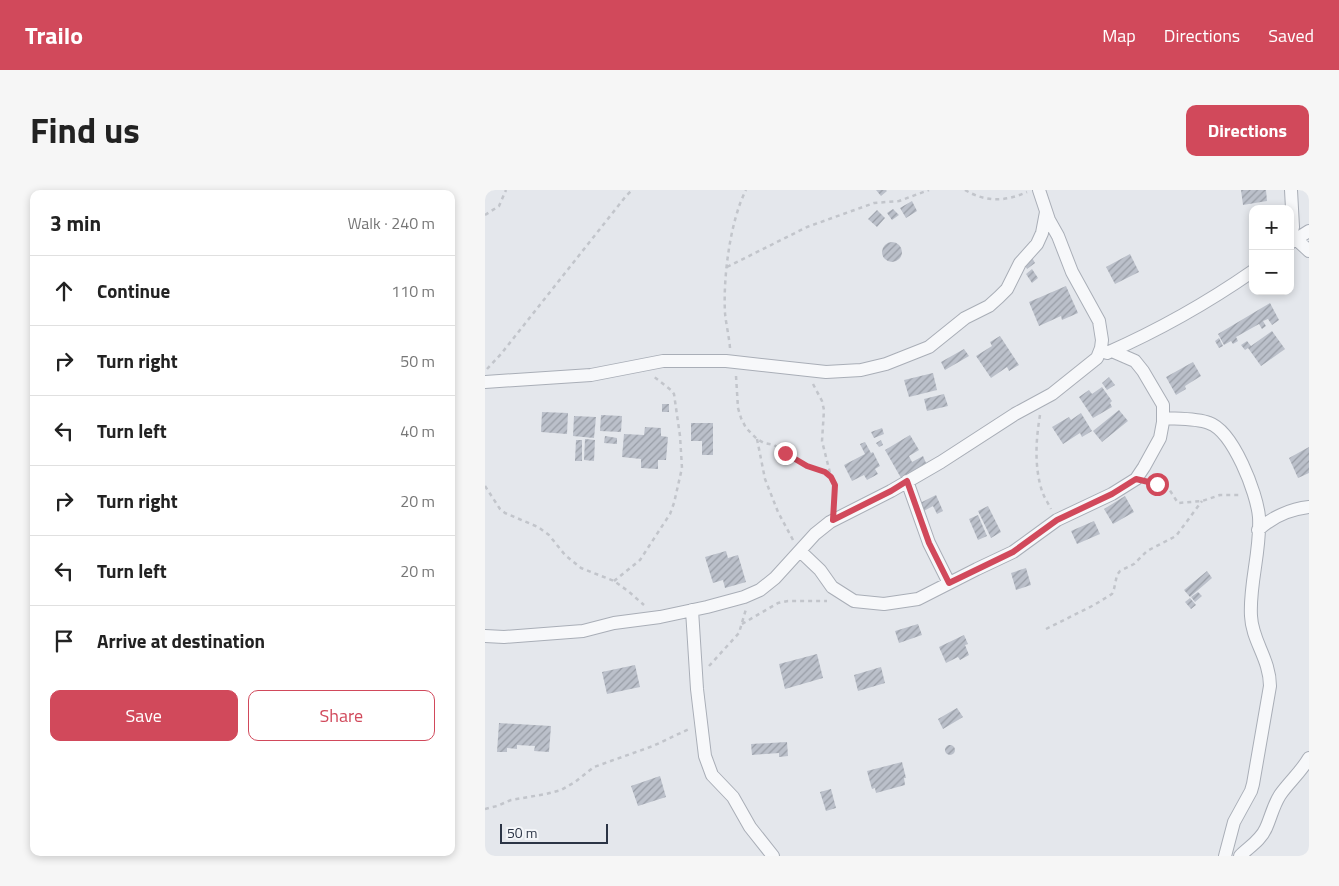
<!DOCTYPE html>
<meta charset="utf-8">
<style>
:root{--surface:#fff;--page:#f6f6f6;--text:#222;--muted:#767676;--line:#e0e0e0;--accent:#d1495b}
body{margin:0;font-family:"Titillium Web",sans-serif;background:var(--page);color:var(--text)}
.controls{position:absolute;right:15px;top:15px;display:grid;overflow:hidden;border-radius:10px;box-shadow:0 2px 8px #0003}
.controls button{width:45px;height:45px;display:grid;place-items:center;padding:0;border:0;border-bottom:1px solid var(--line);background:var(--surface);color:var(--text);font:25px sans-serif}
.scale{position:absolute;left:15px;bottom:12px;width:108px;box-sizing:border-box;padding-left:5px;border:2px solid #2b3445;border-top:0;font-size:14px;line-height:18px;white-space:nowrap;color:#2b3445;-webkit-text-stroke:4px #f4f6f9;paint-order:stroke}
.stop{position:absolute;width:15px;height:15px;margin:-11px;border:4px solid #d1495b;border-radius:50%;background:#fff}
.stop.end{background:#d1495b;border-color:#fff;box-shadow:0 1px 5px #0008}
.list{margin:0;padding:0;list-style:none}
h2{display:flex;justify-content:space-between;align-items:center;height:65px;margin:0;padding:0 20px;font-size:21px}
h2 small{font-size:16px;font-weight:400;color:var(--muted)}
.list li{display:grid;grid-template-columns:32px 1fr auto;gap:15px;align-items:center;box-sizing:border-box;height:70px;padding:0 20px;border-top:1px solid var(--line)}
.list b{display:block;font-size:19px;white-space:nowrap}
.list em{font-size:16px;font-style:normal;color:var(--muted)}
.actions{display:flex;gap:10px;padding:15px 20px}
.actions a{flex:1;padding:11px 0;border:1px solid var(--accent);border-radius:10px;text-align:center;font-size:18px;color:var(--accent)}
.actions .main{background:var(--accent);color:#fff}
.icon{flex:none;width:28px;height:28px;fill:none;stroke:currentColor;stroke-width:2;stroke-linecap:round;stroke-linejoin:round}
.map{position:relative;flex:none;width:824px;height:666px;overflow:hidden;border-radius:10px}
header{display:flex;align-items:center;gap:30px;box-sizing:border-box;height:70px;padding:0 25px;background:var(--accent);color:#fff}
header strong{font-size:24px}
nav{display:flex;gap:28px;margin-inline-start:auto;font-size:18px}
.intro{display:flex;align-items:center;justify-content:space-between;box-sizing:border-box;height:120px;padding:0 30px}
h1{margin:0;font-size:35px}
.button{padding:12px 22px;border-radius:10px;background:var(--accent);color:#fff;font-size:18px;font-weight:700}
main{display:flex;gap:30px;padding:0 30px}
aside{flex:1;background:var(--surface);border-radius:10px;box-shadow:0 2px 8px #0003}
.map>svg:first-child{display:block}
.building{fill:url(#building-hatch)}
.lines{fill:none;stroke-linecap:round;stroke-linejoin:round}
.minor-casing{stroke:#a9aeb7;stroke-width:14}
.path{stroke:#c2c5cb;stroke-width:2.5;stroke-dasharray:4 4;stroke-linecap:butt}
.minor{stroke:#f7f8fa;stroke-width:12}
.route{stroke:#d1495b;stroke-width:6}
</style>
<header>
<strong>Trailo</strong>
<nav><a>Map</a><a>Directions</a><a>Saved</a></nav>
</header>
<div class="intro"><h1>Find us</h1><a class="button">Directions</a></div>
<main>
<aside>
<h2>3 min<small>Walk · 240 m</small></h2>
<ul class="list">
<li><svg class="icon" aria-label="ahead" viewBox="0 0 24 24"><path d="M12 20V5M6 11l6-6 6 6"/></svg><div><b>Continue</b></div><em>110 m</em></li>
<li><svg class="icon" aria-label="right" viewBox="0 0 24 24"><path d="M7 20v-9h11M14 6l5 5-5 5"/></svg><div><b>Turn right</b></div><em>50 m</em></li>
<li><svg class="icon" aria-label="left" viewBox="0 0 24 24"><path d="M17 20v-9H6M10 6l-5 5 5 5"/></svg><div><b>Turn left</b></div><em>40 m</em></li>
<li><svg class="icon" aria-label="right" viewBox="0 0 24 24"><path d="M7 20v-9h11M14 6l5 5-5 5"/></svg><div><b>Turn right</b></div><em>20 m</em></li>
<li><svg class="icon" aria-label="left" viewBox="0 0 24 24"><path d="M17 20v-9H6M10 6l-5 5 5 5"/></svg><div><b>Turn left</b></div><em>20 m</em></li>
<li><svg class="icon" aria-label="arrive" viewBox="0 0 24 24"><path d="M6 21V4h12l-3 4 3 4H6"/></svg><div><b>Arrive at destination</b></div></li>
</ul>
<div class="actions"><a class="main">Save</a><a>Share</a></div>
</aside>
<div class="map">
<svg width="824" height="666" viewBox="0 0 824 666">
<defs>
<pattern id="building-hatch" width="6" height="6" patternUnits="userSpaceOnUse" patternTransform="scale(1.25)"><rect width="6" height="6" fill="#bbc0ca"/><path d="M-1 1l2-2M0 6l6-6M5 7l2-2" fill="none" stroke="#989da6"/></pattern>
</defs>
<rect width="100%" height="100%" fill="#e4e7ec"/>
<path class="building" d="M 391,0 L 401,0 L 402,1 L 396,6 Z
M 756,0 L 781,0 L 782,11 L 758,15 Z
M 427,11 L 432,21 L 421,28 L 415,18 Z
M 408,19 L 414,25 L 407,30 L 402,23 Z
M 392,20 L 400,28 L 392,37 L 383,29 Z
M397 62a10 10 0 1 1 20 0a10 10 0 1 1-20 0Z
M 645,64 L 654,82 L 630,94 L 621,77 Z
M 546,66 L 550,73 L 542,79 L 538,72 Z
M 547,79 L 553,88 L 547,93 L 541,84 Z
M 581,96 L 593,123 L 577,130 L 576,126 L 554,136 L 544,112 Z
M 785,113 L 794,130 L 787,135 L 783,129 L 778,131 L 781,136 L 777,139 L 774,134 L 751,147 L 753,151 L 748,154 L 746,151 L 739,155 L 733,144 Z
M 787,141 L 800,159 L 776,176 L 763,158 L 760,160 L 756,155 L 762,151 L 766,156 Z
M 515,146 L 534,175 L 524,181 L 522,177 L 506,188 L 491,166 L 507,156 L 505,152 Z
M 734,148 L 738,156 L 734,158 L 730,151 Z
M 479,159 L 484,166 L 460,180 L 456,172 Z
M 708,172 L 716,186 L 700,196 L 701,199 L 691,205 L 681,187 Z
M 448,183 L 452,200 L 424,207 L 419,190 Z
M 624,187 L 630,195 L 622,200 L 617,193 Z
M 617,197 L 627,211 L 625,213 L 627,217 L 608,228 L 594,207 L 604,200 L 607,204 Z
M 459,204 L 463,216 L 442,221 L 439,209 Z
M 177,214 L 184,214 L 184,222 L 177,222 Z
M 634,220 L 643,231 L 617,252 L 608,241 Z
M 57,222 L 83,223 L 82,244 L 56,242 Z
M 596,223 L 607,241 L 597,247 L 595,243 L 578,254 L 567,237 L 584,227 L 586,230 Z
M 116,225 L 137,226 L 136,242 L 115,241 Z
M 89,226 L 111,227 L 109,248 L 88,246 Z
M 206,233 L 228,233 L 228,265 L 217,265 L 217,251 L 206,251 Z
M 160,237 L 176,238 L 176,246 L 183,247 L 181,270 L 173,270 L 173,279 L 156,278 L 156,269 L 137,267 L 139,244 L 159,245 Z
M 397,238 L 399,244 L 389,248 L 386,242 Z
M 425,245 L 434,260 L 424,266 L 427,272 L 438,266 L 441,273 L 416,288 L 400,260 Z
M 120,246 L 132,248 L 132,254 L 119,253 Z
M 100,249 L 110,250 L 109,271 L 99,270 Z
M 91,250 L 97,250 L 97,271 L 90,271 Z
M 396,250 L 398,255 L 394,257 L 391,253 Z
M 380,252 L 386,263 L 388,262 L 395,276 L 390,279 L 393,284 L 382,290 L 379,285 L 367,291 L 359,275 L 380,264 L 375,254 Z
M 824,257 L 824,283 L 813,288 L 804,268 Z
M 451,305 L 458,321 L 452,324 L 448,316 L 435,323 L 431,315 Z
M 640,306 L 649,322 L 628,334 L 619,319 Z
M 503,316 L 516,342 L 506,348 L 493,321 Z
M 493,325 L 502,346 L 493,350 L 484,329 Z
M 609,331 L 615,344 L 592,354 L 586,341 Z
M 241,361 L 243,368 L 253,365 L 261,392 L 240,398 L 238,390 L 228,393 L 220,367 Z
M 541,378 L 546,395 L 531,400 L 526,383 Z
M 722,381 L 727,388 L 705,407 L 699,400 Z
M 713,402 L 717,406 L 710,412 L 706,407 Z
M 705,408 L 711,415 L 706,419 L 700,412 Z
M 433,434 L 437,445 L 414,453 L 410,441 Z
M 479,445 L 483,454 L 480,455 L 484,465 L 475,470 L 473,467 L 461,473 L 454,457 Z
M 332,464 L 338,488 L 300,499 L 294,474 Z
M 150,475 L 155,497 L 122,504 L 117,482 Z
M 396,477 L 400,493 L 373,501 L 369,485 Z
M 472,518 L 478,527 L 458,539 L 453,529 Z
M 14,533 L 66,536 L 64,562 L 49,561 L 50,556 L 32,555 L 32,559 L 22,558 L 22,562 L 12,562 Z
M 302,552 L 303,566 L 294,567 L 294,563 L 267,565 L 266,554 Z
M460 560a5 5 0 1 1 10 0a5 5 0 1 1-10 0Z
M 417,572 L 421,588 L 419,588 L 420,595 L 391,603 L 390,598 L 387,599 L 382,581 Z
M 175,586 L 181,607 L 153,616 L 146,596 Z
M 346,599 L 351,618 L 341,621 L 335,602 Z"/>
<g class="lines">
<g class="minor-casing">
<path id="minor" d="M 805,48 L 808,37 L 806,0
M 811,49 L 824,61
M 805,53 L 824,41
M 622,163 C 674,140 722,113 768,81
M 0,192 L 106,185 L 178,171 L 241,171 L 341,182 L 376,180 L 401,174 L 444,157 L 480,128 L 504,116 L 514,107 L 522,99 L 535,73 L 552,54 L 557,43 L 561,22
M 678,228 C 691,229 712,228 724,233 C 748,241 772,303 774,327 C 776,361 764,394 766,426 C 767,451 785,469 785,496 L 768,594 L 766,601 L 749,632 L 740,666
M 422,291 L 444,353 L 464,393
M 773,340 C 787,327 806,319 824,317
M 315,361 L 335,380 L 347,397 L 369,411 L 399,414 L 433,409 L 492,379 L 528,362 L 572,330 L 627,304 L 651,289 L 659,277 L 675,248 L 678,232 L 678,215 L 658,181 L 650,171 L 627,161
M 207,420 L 212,499 L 220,566 L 227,585 L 248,607 L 265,637 L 288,666
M 0,446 L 19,447 L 98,441 L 129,433 L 175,427 L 222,417 L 259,407 L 275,400 L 290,388 L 330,344 L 345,332 L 406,301 L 456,272 L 530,224 L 567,204 L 612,168 L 616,158 L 617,150 L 614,131 L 587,82 L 573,46 L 564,30 L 554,0
M 755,666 C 764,657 776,650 781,638 C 786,627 788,616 795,605 C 804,592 816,582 824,568"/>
</g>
<path class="path" d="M 480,0 C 500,12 520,12 542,2
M 0,25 L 14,16 L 21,0
M 242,77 L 322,37 L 389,13 L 414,11 L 444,0
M 245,158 C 244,146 241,134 240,123 C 238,88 245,31 261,0
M 2,179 L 16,164 L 141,6 L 147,0
M 251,186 L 253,218 L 256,228 L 261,238 L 272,249 L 279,253 L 289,255 L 313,272 L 340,282 L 346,287 L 350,295 L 349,317
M 328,194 L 337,211 L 339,220 L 337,251 L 346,287
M 555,225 C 551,249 549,276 557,301 C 559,307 563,313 566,319
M 272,249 L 280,289 L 293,322 L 308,350
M 664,292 L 682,296 L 693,313 L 717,311 L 735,305 L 755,305
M 0,296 L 15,319 L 20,323 L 53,337 L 64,345 L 80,365 L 96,378 L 129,391 L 143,401 L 159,415
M 129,391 L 155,370 L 185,324 L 189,313 L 197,278 L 195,246 L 189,204 L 186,200 L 168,186
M 257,434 L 293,413 L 303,411 L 342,411
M 561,439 L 609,415 L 627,404 L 629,399 L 632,385 L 635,381 L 649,374 L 662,361 L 691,346 L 717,311
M 224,476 L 254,443 L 261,419
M 0,619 L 12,616 L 26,610 L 61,604 L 76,600 L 90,592 L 109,577 L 168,556 L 204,539"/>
<use href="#minor" class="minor"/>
</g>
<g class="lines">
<path class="route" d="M 300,263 L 322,276 L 340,282 L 346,287 L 350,295 L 348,330 L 406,301 L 422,291 L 444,353 L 464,393 L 528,362 L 572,330 L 627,304 L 651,289 L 672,294"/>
</g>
</svg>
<div class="controls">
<button>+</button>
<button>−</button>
</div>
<div class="scale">50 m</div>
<div class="stop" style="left:672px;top:294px"></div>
<div class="stop end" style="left:300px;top:263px"></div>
</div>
</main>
